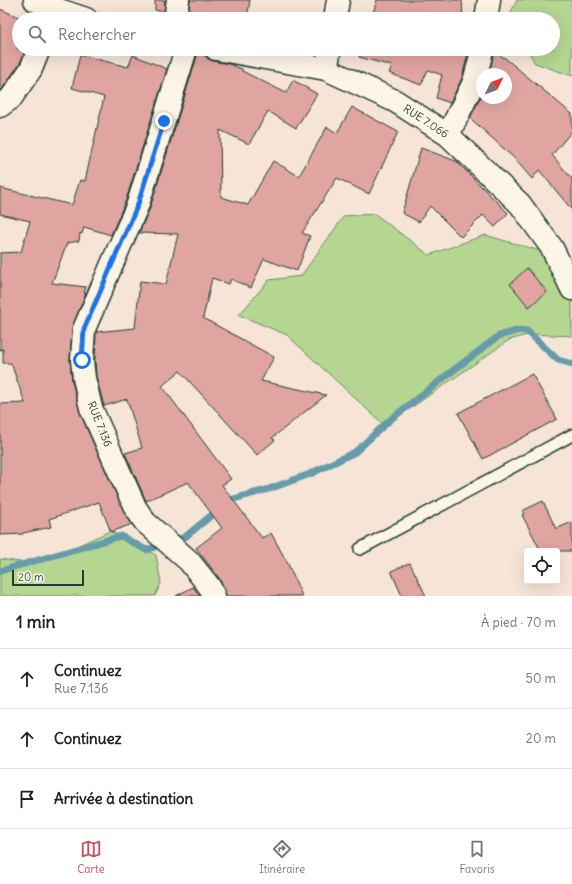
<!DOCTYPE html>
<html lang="fr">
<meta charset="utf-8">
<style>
:root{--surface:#fff;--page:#f6f6f6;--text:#202124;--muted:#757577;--line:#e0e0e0;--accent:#d1495b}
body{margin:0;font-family:Delius,sans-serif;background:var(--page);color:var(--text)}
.controls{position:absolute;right:12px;bottom:12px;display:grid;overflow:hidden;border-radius:4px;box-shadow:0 4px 16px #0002}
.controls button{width:36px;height:36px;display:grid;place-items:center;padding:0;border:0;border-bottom:1px solid var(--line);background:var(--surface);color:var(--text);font:20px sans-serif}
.compass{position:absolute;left:476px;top:68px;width:36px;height:36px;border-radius:50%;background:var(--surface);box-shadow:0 4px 16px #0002;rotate:47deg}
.scale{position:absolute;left:12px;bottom:10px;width:72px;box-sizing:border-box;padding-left:4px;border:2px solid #1f3d34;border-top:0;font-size:11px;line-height:14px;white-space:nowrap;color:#1f3d34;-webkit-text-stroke:3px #fcf5e5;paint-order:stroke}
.stop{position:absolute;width:12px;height:12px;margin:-9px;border:3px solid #1a73e8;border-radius:50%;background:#fff}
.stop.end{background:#1a73e8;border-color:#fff;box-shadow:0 1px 4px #0008}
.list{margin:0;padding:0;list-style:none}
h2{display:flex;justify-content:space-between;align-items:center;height:52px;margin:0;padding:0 16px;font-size:17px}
h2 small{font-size:13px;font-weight:400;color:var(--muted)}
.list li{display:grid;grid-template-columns:26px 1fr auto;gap:12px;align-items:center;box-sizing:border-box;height:60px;padding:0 16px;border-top:1px solid var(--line)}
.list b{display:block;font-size:15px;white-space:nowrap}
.list p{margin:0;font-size:13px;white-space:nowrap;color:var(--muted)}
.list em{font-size:13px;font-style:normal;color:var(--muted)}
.icon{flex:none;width:22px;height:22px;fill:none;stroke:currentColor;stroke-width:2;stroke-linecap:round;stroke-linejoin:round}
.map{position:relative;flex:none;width:572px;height:596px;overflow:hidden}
.search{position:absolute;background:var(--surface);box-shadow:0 4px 16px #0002;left:12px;right:12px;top:12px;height:44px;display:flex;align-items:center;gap:10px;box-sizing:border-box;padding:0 14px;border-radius:22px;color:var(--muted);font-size:15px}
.sheet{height:232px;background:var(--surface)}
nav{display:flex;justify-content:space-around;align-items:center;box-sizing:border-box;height:56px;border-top:1px solid var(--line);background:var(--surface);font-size:11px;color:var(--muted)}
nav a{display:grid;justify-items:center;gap:2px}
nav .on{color:var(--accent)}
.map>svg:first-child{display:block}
.green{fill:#b4d690;stroke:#6a8a62}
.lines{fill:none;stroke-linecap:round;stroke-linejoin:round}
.stream{stroke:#669baa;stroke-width:7}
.building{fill:#e0a5a0;stroke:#1f3d34}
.service-casing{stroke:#1f3d34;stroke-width:14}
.minor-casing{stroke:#1f3d34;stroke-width:25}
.service{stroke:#fcf5e5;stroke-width:11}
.minor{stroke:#fcf5e5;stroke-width:22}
.route{stroke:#1a73e8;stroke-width:5}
.labels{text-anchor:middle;stroke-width:3.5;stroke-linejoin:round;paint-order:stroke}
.street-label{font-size:11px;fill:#1f3d34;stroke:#fcf5e5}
</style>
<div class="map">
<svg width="572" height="596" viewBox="0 0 572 596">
<rect width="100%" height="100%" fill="#f6e5d7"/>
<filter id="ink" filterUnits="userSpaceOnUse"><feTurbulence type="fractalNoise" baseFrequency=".025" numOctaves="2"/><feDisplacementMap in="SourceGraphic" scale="8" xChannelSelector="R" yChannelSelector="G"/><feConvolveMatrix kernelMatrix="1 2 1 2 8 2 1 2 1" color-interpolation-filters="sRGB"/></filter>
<g filter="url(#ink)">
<path class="green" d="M 517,0 L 572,0 L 572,76 L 535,63 L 527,49 L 553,49 L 553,19 L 510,19 L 509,16 Z
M 375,214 L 429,255 L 485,235 L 572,260 L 572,336 L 531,334 L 509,340 L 385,426 L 287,335 L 239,315 L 269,280 L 301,276 L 344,216 Z
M 110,531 L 156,555 L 161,583 L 155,596 L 0,596 L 0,559 L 20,562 L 42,562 Z"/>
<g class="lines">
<path class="stream" d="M 0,571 L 121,536 L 146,550 L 185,537 L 230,500 L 269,489 L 310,474 L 355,452 L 391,419 L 455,369 L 499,336 L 519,330 L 527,331 L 558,360 L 572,364"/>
</g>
<path class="building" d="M 155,0 L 165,0 L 164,12 L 155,10 Z
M 190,0 L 250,0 L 247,19 L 205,19 L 188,16 Z
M 377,0 L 462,0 L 463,19 L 371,19 Z
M 0,9 L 23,19 L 19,19 L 19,42 L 17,49 L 26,49 L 20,63 L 2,89 L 0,91 Z
M 362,49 L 469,49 L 462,78 L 450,103 L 436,98 L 442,75 L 428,70 L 421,85 L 389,73 L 392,66 L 359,57 Z
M 494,52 L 505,58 L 572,114 L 572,131 L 552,155 L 572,179 L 572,210 L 539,170 L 532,179 L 514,158 L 470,118 L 482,94 L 482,98 L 506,98 L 506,74 L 489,74 Z
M 198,53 L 206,56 L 208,59 L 213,61 L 229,64 L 242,69 L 242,71 L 286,93 L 293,80 L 317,94 L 296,128 L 268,111 L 249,144 L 220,130 L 221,197 L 248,205 L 273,161 L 299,176 L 327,127 L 337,133 L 352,107 L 398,132 L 369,194 L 337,178 L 302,233 L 310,236 L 297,271 L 264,259 L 251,288 L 231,279 L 229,284 L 212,278 L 203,318 L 274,357 L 261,381 L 326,395 L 272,438 L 275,440 L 257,455 L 180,371 L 162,386 L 231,479 L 222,485 L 262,538 L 271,533 L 287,562 L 302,596 L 226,596 L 225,590 L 219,578 L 196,548 L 222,528 L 188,482 L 146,501 L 125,453 L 142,448 L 127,399 L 104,406 L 96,376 L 95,360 L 96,332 L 135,328 L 140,281 L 166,284 L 178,234 L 139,233 L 150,208 Z
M 80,55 L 128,67 L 133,55 L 167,69 L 126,200 L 111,235 L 84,227 L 82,234 L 80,233 L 79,241 L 67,243 L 52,283 L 86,287 L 84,293 L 86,293 L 72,328 L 70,359 L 72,381 L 80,413 L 124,512 L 132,524 L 111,532 L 99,502 L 49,519 L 51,527 L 23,533 L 23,534 L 0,535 L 0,404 L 25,403 L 11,363 L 3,363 L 3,349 L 0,350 L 0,253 L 21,252 L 30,221 L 0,214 L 0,188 L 72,205 L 80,180 L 85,181 L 104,97 L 72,88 Z
M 421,148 L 456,161 L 508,213 L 495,227 L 483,215 L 461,237 L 430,206 L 419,222 L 402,213 Z
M 527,268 L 547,292 L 529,307 L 510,284 Z
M 532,374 L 557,419 L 483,459 L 458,413 Z
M 543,501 L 556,529 L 572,522 L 572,551 L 541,551 L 522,515 L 524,514 L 522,511 Z
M 410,563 L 426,596 L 402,596 L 391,571 Z
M 193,587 L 200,596 L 176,596 Z"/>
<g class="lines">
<g class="service-casing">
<path id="service" d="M 360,549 L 572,435"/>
</g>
<g class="minor-casing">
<path id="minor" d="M 35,0 L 56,9 L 86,19
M 175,19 L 178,0
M 335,19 L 338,0
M 486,19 L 489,0
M 186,49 L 138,204 L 84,329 L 82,360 L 84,378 L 91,408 L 135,507 L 145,522 L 189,561 L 209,586 L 214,596
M 216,49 L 326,69 L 395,101 L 448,135 L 520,204 L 552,248 L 572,289
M 326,69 L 330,49
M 0,106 L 11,98 L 31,69 L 39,49
M 448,135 L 474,82 L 480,59 L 482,49"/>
</g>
<use href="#service" class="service"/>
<use href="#minor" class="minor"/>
</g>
</g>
<g class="lines" filter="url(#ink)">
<path class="route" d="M 82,360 L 84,329 L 138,204 L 164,121"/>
</g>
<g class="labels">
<g class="street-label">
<text transform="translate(426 121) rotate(33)" y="4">RUE 7.066</text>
<text transform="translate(100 424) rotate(68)" y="4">RUE 7.136</text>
</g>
</g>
</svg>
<div class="controls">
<button><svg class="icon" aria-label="locate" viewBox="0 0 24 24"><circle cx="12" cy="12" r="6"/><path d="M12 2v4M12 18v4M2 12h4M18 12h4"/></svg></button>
</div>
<svg class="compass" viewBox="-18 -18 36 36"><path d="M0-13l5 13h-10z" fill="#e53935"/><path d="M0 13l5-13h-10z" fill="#757577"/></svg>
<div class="scale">20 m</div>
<div class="stop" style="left:82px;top:360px"></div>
<div class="stop end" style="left:164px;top:121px"></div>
<div class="search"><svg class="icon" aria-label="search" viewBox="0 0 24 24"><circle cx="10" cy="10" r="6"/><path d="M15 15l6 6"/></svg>Rechercher</div>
</div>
<section class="sheet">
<h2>1 min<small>À pied · 70 m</small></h2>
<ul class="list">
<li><svg class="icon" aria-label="ahead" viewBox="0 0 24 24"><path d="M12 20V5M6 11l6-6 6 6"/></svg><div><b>Continuez</b><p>Rue 7.136</p></div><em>50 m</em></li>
<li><svg class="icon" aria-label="ahead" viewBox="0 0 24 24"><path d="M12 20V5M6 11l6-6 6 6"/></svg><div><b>Continuez</b></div><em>20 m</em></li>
<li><svg class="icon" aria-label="arrive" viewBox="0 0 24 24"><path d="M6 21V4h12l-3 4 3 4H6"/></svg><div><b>Arrivée à destination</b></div></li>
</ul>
</section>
<nav>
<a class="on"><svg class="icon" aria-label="map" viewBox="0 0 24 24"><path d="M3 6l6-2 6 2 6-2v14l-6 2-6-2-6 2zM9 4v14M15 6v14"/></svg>Carte</a>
<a><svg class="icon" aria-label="directions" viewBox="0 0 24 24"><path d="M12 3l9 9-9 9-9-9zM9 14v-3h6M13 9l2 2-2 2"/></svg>Itinéraire</a>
<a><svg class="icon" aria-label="saved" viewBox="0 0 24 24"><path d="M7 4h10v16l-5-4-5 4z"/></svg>Favoris</a>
</nav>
